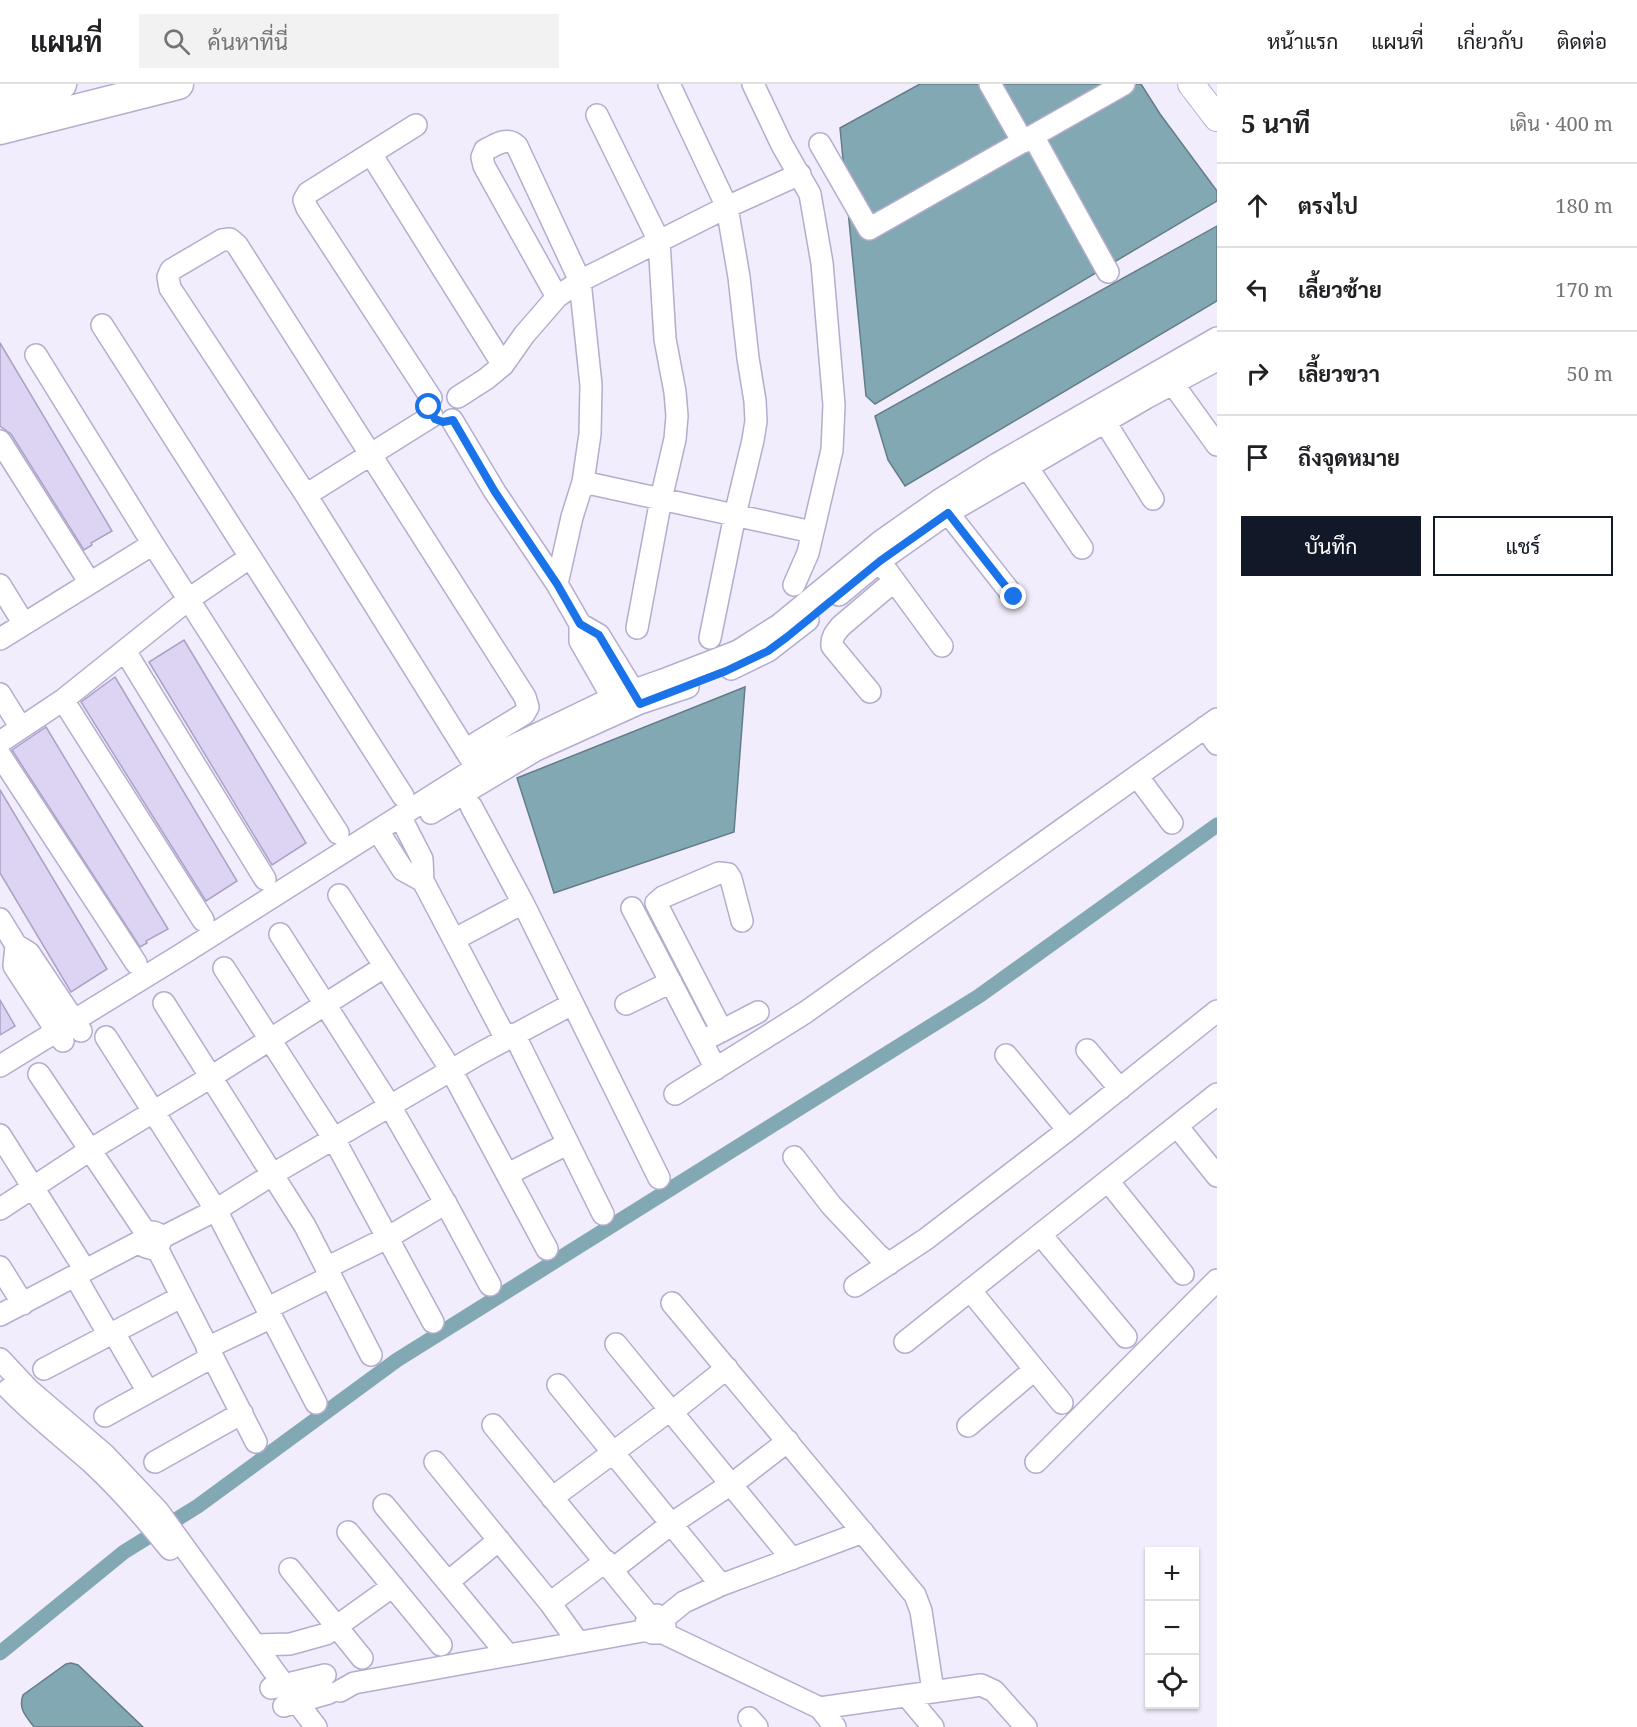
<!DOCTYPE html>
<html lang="th">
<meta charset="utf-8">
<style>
:root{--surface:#fff;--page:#f2f2f2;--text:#202124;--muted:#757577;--line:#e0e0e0;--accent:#111827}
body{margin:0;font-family:"Noto Serif",Sarabun,serif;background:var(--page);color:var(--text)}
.controls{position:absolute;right:18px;bottom:18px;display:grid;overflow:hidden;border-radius:0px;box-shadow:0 2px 4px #0004}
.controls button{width:54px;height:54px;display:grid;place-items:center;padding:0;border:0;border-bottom:2px solid var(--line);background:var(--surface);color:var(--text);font:30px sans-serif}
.stop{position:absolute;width:18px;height:18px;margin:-14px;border:4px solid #1a73e8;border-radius:50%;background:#fff}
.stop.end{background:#1a73e8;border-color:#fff;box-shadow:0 2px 6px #0008}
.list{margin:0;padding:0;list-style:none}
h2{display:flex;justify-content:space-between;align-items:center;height:78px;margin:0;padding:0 24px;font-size:26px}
h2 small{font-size:20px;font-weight:400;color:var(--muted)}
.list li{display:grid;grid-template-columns:39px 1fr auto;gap:18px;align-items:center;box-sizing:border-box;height:84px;padding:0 24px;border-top:2px solid var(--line)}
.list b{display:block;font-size:22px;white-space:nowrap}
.list em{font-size:20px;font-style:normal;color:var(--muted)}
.actions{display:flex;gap:12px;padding:18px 24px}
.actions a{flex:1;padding:14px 0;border:2px solid var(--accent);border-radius:0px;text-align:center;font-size:21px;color:var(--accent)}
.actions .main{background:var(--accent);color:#fff}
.icon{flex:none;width:33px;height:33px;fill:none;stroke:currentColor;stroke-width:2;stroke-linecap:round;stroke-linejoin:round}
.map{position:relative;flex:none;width:1217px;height:1643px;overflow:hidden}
header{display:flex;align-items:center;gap:36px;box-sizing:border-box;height:84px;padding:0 30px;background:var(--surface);border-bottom:2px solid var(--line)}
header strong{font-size:28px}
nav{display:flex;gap:33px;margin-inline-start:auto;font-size:21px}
.search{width:420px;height:54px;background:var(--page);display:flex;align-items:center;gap:15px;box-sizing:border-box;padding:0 21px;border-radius:0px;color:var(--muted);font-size:22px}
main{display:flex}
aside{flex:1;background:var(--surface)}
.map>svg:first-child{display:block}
.water{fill:#82a8b3;stroke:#647d89;stroke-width:1.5}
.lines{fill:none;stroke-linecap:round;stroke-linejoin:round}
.canal{stroke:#82a8b3;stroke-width:15}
.building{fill:#ddd4f4;stroke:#aba1c4;stroke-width:1.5}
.minor-casing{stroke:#b5acce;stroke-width:24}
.major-casing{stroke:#b5acce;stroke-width:28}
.highway-casing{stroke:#b5acce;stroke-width:33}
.minor{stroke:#fff;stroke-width:21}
.major{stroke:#fff;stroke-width:26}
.highway{stroke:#fff;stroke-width:30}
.route{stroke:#1a73e8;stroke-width:8}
</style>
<header>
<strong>แผนที่</strong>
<div class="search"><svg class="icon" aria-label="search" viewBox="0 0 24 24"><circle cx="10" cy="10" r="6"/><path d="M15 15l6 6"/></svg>ค้นหาที่นี่</div>
<nav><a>หน้าแรก</a><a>แผนที่</a><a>เกี่ยวกับ</a><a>ติดต่อ</a></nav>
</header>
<main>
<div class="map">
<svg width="1217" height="1643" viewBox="0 0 1217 1643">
<rect width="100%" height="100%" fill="#f1edfc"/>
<path class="water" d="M 920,0 L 1141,0 L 1160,30 L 1217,107 L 1217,117 L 875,320 L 866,312 L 840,44 Z
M 1217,142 L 1217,217 L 905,402 L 888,376 L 875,332 Z
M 745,603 L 734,748 L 554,809 L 517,694 Z
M 71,1579 L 78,1581 L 143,1643 L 34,1643 C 26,1632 18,1625 23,1611 L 66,1580 Z"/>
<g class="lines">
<path class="canal" d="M 0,1569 L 124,1468 L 198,1422 L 397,1276 L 979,912 L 1217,741"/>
</g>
<path class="building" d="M 0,259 L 112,447 L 91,459 L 92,461 L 84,466 L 11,350 L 0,342 Z
M 184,556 L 306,759 L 272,781 L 149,578 Z
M 115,593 L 237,797 L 206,817 L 81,618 Z
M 46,643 L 168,845 L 146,857 L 147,859 L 140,863 L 12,666 Z
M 0,706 L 107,885 L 71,908 L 0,789 Z
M 0,916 L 15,942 L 0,951 Z"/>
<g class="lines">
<g class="minor-casing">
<path id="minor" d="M 669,0 L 727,123 L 739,193 L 748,274 L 755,317 L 756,337 L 753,356 L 735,431 L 710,554
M 753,0 L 782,61 L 810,110 L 822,179 L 834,321 L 832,366 L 808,469 L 794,501
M 990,0 L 1023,58
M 597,31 L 659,157 L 665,255 L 675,308 L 677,332 L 675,355 L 661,415 L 637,544
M 416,41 L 308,109 L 304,116 L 307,124 L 431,314
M 1033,52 L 1108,188
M 820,60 L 869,145 L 1124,0
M 371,70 L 503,281
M 102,241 L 403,712
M 36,271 L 153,460 L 338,749
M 1173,300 L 1217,361
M 458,313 L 486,295 L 503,281 L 524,251 L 557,213 L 580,197 L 727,123 L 800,90
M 452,336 L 495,408 L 557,500 L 580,540 L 580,557 L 619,625
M 1105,338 L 1153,415
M 0,357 L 90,499
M 1027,383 L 1082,464
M 583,398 L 812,448
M 306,411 L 432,332
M 948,429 L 1014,513
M 887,487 L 942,562
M 557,500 L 572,433 L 583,398 L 590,350 L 591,301 L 580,197 L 517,62 C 507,52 496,61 485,66 L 482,73 L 484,82 L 557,213
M 0,501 L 24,540
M 839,511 L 880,477 L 948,429 L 1146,314 L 1217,276
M 580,540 L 599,551 L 639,616
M 0,555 L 153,460
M 125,567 L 265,795
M 731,585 L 768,567 L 808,536
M 870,608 L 832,562 C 831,553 836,548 841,542 L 894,497
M 0,610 L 21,644
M 63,616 L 203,836
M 1205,643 L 1217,660
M 0,658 L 63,616 L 189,515 L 249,474
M 465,666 L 524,630 L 528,623 L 525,613 L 237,161 L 230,155 L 222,156 L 171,186 L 168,193 L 170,204 L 306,411 L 484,696
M 0,671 L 136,879
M 1137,692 L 1172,739
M 471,722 L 523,819 L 659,1094
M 431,729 L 536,666 L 640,619 L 688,603
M 400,732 L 422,775 L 423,797 L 506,955
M 378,747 L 403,786 L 423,797
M 339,811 L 451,986 L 547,1165
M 632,824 L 716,985
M 0,835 L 16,861 L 29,869 L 81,947
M 280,850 L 390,1022 L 450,1127 L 490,1201
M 455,855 L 523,819
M 16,861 L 14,882 L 63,957
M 224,884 L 334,1055 L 433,1238
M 164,919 L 305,1142 L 371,1271
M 626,920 L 671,898
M 722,947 L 656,819 L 663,813 L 719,789 L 728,790 L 731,795 L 742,837
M 514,950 L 603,1130
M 106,953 L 216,1126 L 316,1319
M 710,953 L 758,928
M 1087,966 L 1120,1005
M 1006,971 L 1068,1046
M 0,982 L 179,872 L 506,665 L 612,614 L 663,596 L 738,567 L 779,541 L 881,457 L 938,417 L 997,380 L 1217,254
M 39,990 L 146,1149
M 675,1010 L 806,928 L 1217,635
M 1177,1042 L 1217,1092
M 0,1051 L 85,1186
M 794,1073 L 831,1121 L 877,1170 L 889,1180
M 508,1090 L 567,1060
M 1108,1097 L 1183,1190
M 0,1125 L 90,1066 L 211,993 L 384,883
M 1041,1151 L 1126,1253
M 161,1154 L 216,1126 L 273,1090 L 479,970 L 572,920
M 157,1164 L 256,1358
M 0,1183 L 23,1220
M 326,1184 L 387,1154 L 446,1119
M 75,1192 L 109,1251
M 855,1202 L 926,1155 L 1068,1046 L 1217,927
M 970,1206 L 1062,1319
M 672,1219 L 915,1511 L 921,1527 L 933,1607
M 268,1224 L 330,1193
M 0,1231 L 143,1156 L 146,1149 C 160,1144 167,1159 153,1165 L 146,1163 L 143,1156
M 114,1249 L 148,1308
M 905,1258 L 1217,1010
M 616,1260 L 792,1475
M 207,1264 L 272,1233
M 0,1275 L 28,1305 L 104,1370 L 158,1427 L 284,1601 L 316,1643
M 44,1285 L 181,1213
M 558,1301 L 721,1501
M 9,1305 C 35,1332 64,1354 92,1379 C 120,1405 146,1435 170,1465
M 672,1328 L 727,1284
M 105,1332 L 212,1273
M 493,1341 L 650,1533
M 968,1342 L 1034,1286
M 155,1378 L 242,1329
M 435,1378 L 550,1519 L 578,1558
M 1036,1378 L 1217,1196
M 731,1401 L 788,1357
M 552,1414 L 670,1326
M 384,1421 L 508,1571
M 348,1448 L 441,1561
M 290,1485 L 362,1574
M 613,1485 L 671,1440 L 731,1400
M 448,1498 L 499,1456
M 550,1519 L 606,1477
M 663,1535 L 684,1518 L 721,1501 L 863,1448
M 661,1548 L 820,1624 L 981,1601 L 994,1607 L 1026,1643
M 256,1561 L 290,1560 L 326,1550 L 393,1502
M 271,1604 L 325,1591
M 340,1607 L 354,1599 L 648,1546 L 652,1549 L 658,1549 L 665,1542 L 663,1535 L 657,1531 L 650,1533 L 646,1539 L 648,1546
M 907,1612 L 933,1643
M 284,1622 L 329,1609
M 820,1624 L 835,1643
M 749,1634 L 757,1643"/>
</g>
<g class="major-casing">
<path id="major" d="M 1191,0 L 1217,34"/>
</g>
<g class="highway-casing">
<path id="highway" d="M 0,15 L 61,0
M 0,45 L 178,0"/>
</g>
<use href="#minor" class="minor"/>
<use href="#major" class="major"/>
<use href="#highway" class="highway"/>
</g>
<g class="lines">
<path class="route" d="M 429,323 L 435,335 L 443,338 L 453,336 L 495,408 L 557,500 L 580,540 L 599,551 L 640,620 L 726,587 L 768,567 L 787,553 L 880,477 L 948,429 L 1014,513"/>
</g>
</svg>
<div class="controls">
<button>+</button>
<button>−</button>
<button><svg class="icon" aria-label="locate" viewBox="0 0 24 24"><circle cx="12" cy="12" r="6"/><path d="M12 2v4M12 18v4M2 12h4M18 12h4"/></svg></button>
</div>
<div class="stop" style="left:429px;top:323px"></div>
<div class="stop end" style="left:1014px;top:513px"></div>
</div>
<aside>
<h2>5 นาที<small>เดิน · 400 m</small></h2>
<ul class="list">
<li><svg class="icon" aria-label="ahead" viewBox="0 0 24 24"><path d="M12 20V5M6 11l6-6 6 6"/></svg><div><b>ตรงไป</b></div><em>180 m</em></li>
<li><svg class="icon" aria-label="left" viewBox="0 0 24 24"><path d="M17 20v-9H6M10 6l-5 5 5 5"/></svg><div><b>เลี้ยวซ้าย</b></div><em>170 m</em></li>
<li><svg class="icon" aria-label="right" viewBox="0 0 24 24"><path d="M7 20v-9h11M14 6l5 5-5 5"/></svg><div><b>เลี้ยวขวา</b></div><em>50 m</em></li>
<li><svg class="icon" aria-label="arrive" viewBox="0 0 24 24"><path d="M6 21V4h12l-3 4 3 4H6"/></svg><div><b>ถึงจุดหมาย</b></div></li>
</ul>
<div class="actions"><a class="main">บันทึก</a><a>แชร์</a></div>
</aside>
</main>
